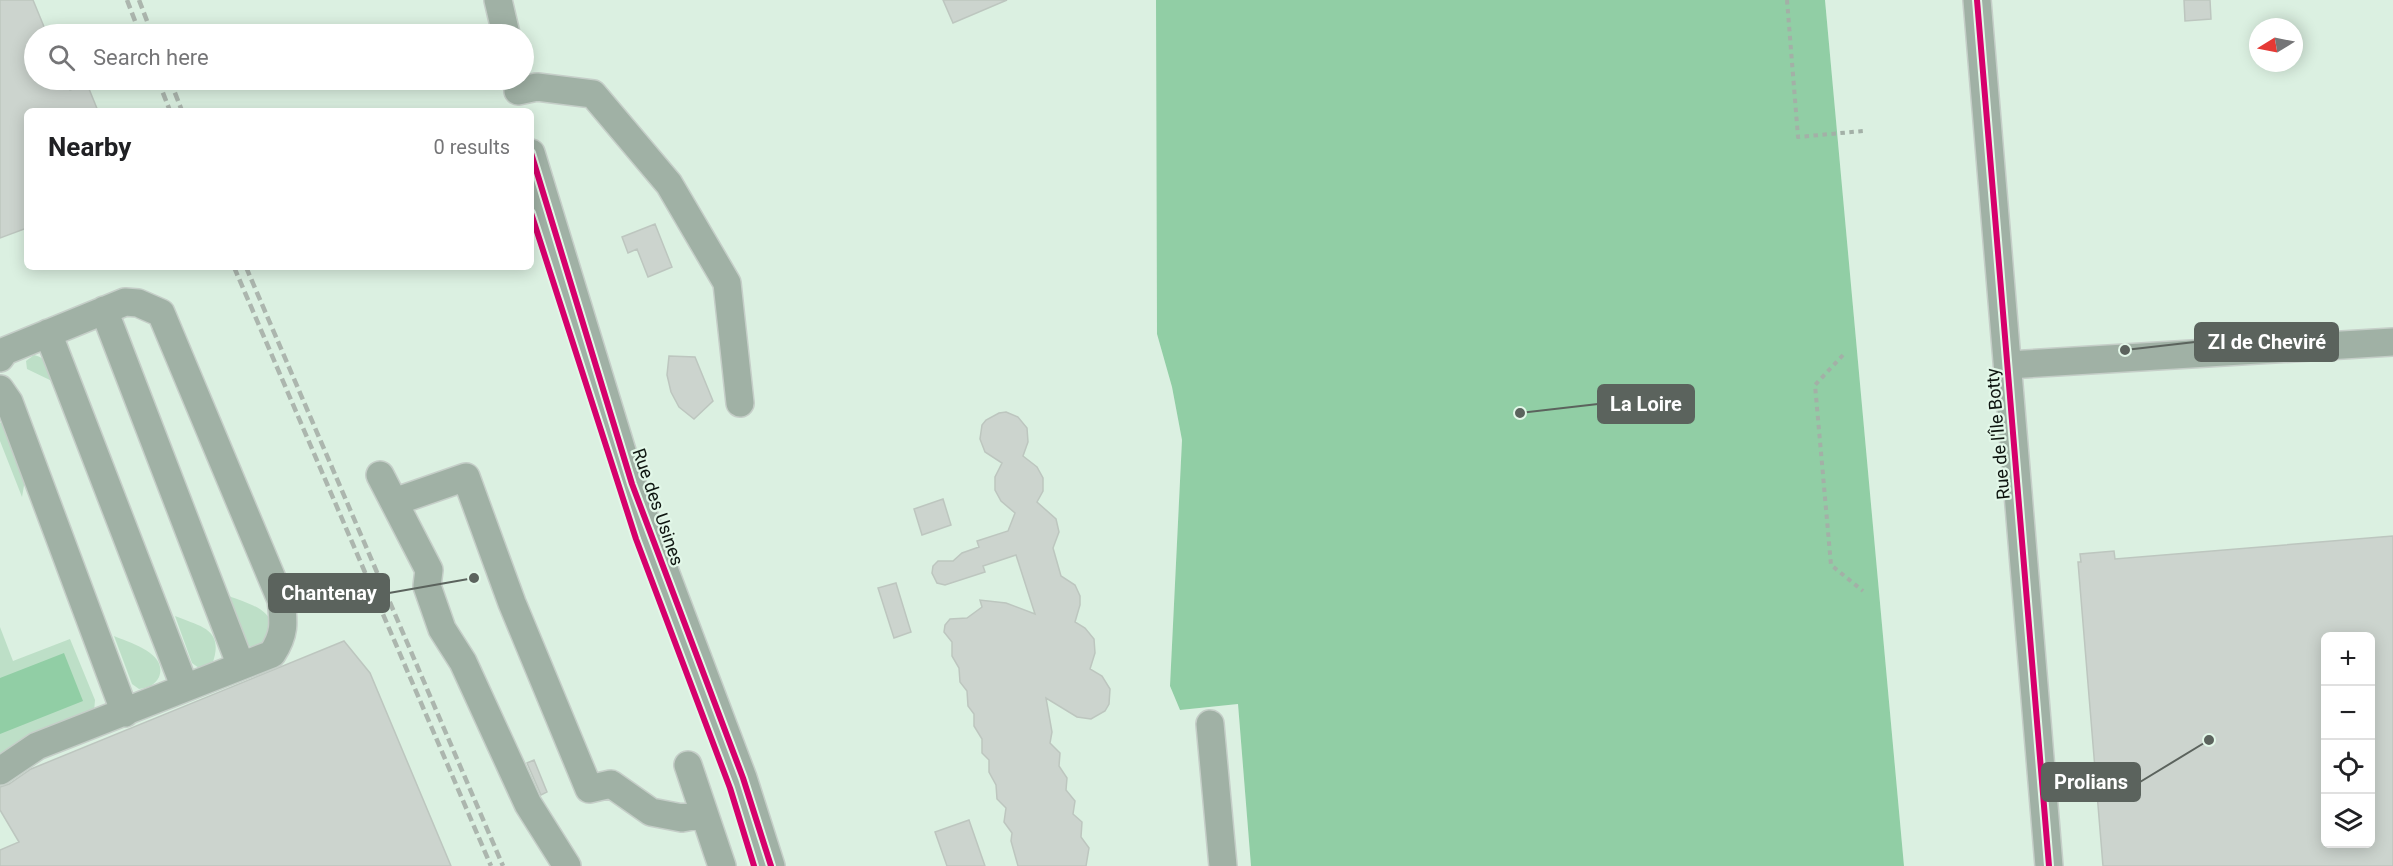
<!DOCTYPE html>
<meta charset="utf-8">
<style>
:root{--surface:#fff;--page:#f6f6f6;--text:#202124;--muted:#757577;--line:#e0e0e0}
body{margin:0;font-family:Roboto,sans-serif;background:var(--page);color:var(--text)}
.controls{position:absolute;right:18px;bottom:18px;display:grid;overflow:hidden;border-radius:9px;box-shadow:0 3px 15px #0003}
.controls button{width:54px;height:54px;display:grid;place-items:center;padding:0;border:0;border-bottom:2px solid var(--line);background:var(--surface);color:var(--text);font:30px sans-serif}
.compass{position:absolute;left:2249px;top:18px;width:54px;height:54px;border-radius:50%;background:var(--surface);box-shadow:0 3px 15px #0003;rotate:260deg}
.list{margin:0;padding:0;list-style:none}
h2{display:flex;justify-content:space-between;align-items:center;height:78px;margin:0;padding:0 24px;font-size:26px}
h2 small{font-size:20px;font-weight:400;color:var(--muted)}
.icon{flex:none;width:33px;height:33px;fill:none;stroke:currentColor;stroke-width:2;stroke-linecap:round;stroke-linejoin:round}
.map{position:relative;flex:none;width:2393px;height:866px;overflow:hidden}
.search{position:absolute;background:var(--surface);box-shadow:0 3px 15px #0003;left:24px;top:24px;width:510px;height:66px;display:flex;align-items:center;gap:15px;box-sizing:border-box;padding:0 21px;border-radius:33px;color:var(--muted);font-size:22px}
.panel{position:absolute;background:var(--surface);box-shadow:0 3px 15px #0003;left:24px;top:108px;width:510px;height:162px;border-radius:9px}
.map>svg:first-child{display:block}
.built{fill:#dbf0e1;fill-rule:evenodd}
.green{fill:#bddfc7}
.water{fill:#91cea5}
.building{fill:#ccd4ce;stroke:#bdc6bf;stroke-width:1.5;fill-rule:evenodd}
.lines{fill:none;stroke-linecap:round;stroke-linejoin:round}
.minor-casing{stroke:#c5cec8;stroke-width:30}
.path{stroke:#a3b0a7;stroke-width:4;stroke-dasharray:4.5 4.5;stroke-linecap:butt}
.minor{stroke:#a0b1a5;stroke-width:27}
.rail{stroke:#acb6ae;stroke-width:4.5;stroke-dasharray:9 4.5;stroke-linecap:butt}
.cycleway-casing{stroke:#e2f7e8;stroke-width:10}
.cycleway{stroke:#d6006c;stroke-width:6}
.labels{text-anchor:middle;stroke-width:4.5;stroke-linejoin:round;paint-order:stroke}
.street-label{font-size:18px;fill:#0f1611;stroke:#e2f7e8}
.leader{fill:none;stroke:#5b635d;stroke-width:2}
.callout-dot{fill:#5b635d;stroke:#e2f7e8;stroke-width:2}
.callout{fill:#5b635d;stroke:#5b635d;stroke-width:2}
.callout-label{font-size:20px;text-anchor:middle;font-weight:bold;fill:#fff}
</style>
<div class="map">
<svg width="2393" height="866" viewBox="0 0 2393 866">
<rect width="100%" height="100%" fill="#e7f2ea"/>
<path class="built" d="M 0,0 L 1156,0 L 1157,334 L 1172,387 L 1182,440 L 1170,686 L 1180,710 L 1238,704 L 1251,866 L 0,866 ZM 34,34 L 524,34 L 524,80 L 34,80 ZM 27,111 L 531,111 L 531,267 L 27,267 Z
M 1825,0 L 2393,0 L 2393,866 L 1904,866 ZM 2258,27 L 2294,27 L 2294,63 L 2258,63 ZM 2326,636 L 2370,636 L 2370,844 L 2326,844 Z"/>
<path class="green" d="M 34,355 C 48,358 50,370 54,382 L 27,369 L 26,361 Z
M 2,422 L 25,480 L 22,497 L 0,441 L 0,423 Z
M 229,596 C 243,602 271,608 271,626 C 271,632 268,640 266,646 L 254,649 L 246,644 Z
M 175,616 C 202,627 225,629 212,665 L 199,668 L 192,663 Z
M 0,627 L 13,661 L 70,639 L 95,700 L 94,712 L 4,756 L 0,754 Z
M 114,636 C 130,643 168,653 159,677 C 155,685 148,688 139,689 L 132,684 Z"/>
<path class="water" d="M 1156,0 L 1825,0 L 1904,866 L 1251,866 L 1238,704 L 1180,710 L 1170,686 L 1182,440 L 1172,387 L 1157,334 Z
M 64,653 L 83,701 L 0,734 L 0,678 Z"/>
<path class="building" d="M 0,0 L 33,0 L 47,34 L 34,34 L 34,80 L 66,80 L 70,90 L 87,84 L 98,111 L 27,111 L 27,228 L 0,238 Z
M 943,0 L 1007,0 L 953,23 Z
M 2184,0 L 2210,0 L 2211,19 L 2185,21 Z
M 655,224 L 672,267 L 648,277 L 637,249 L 628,253 L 622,237 Z
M 669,356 L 695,357 L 713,401 L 694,419 L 679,407 L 671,392 L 667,375 Z
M 1006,412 L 1018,417 L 1027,428 L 1028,442 L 1023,456 L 1037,467 L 1043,478 L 1043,491 L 1037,502 L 1056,519 L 1059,532 L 1053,548 L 1061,576 L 1075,585 L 1080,596 L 1080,605 L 1075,622 L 1085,628 L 1094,639 L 1095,653 L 1090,669 L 1102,676 L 1110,689 L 1109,704 L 1105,711 L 1091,719 L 1077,717 L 1046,698 L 1052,732 L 1050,743 L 1060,753 L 1059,766 L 1067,778 L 1066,790 L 1075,801 L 1073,814 L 1082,822 L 1081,837 L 1089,848 L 1086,866 L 1018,866 L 1011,841 L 1012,833 L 1004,822 L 1006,808 L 997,799 L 996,785 L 989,772 L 989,760 L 982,753 L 982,739 L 974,726 L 974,714 L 968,706 L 967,691 L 960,682 L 959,668 L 952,656 L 952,642 L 944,632 L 945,625 L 950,619 L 967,618 L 982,607 L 980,600 L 1006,603 L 1035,614 L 1016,555 L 983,566 L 985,572 L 945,585 L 937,583 L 932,573 L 933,566 L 938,561 L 953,561 L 962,553 L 979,547 L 977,541 L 1008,531 L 1015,513 L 1001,501 L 995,490 L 995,477 L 1002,463 L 985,452 L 980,439 L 982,425 L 986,420 L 999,413 Z
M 943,499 L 951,525 L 922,535 L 914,509 Z
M 2393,536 L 2393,866 L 2103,866 L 2078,562 L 2081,562 L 2080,554 L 2114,551 L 2115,559 ZM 2325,636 L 2370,636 L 2370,843 L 2325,843 Z
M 896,583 L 911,632 L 894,638 L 878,588 Z
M 344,641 L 370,673 L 451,866 L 0,866 L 0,850 L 19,842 L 0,810 L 0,787 L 9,784 L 31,769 Z
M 534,760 L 547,792 L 541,795 L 527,763 Z
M 969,820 L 985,866 L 947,866 L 935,832 Z"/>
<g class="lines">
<g class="minor-casing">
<path id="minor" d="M 498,0 L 506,34
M 1977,0 L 2049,866
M 518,91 L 537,87 L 593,94 L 669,184 L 727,283 L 740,403
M 531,153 L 632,484 L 743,778 L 771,866
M 104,310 L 241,666
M 48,333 L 185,688
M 0,358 L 5,351 L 125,302 L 138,303 L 161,313 L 281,600 C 284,623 285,634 272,654 L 37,746 L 0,771
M 2008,365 L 2393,342
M 0,389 L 9,402 L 125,713
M 380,475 L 429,570 L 427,586 L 442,629 L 463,662 L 528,804 L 567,866
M 394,502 L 466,477 L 512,603 L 589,789 L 611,784 L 651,812 L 682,818 L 704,814
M 1210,724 L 1223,866
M 688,765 L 722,866"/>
</g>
<path class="path" d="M 1787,0 L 1798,137 L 1863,131
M 1843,355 L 1815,385 L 1831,565 L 1863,591"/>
<use href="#minor" class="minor"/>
<path class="rail" d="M 127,0 L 140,34
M 139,0 L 152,34
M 158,80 L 170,111
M 170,80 L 182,111
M 234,267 L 491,866
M 246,267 L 503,866"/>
<g class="cycleway-casing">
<path id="cycleway" d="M 1977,0 L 2049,866
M 531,153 L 632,484 L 743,778 L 771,866
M 531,213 L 636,539 L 730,788 L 754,866"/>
</g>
<use href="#cycleway" class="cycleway"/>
</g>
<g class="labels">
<g class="street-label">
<text transform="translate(1998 434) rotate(-95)" y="6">Rue de l'Île Botty</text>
<text transform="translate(658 507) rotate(71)" y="6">Rue des Usines</text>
</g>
</g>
<path class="leader" d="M2125 350L2195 342M1520 413L1598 404M474 578L389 593M2209 740L2140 782"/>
<g class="callout-dot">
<circle cx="2125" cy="350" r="6"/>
<circle cx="1520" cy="413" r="6"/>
<circle cx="474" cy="578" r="6"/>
<circle cx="2209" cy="740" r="6"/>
</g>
<g class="callout">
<rect x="2195" y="323" width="143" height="38" rx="6"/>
<rect x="1598" y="385" width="96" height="38" rx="6"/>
<rect x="269" y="574" width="120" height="38" rx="6"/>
<rect x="2042" y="763" width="98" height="38" rx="6"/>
</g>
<g class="callout-label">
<text x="2267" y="349">ZI de Cheviré</text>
<text x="1646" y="411">La Loire</text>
<text x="329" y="600">Chantenay</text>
<text x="2091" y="789">Prolians</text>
</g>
</svg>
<div class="controls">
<button>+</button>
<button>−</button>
<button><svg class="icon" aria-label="locate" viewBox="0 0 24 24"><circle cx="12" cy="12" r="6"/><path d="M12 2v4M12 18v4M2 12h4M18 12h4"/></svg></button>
<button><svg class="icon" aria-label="layers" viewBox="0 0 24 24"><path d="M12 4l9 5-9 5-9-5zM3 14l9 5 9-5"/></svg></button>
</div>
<svg class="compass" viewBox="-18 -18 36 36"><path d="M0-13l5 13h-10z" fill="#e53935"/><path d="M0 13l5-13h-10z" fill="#757577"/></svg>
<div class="search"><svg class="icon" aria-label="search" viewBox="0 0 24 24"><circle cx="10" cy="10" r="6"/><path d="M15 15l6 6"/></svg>Search here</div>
<section class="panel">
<h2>Nearby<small>0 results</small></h2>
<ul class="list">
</ul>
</section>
</div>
